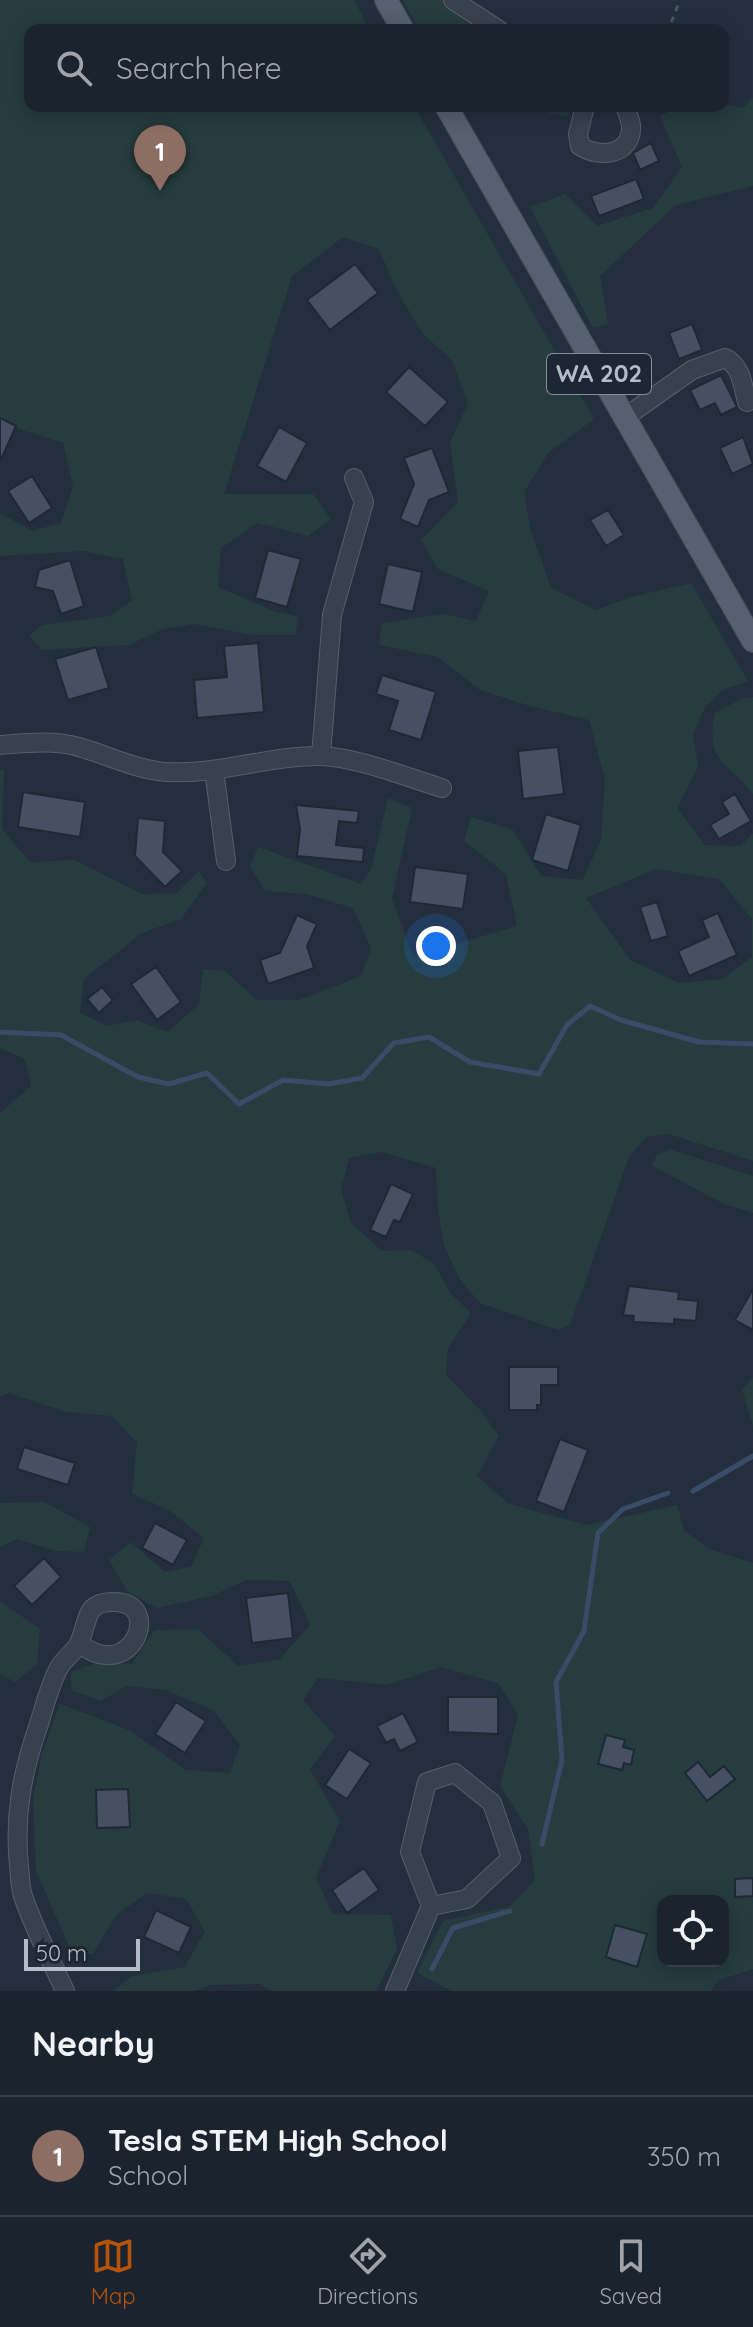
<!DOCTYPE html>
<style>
:root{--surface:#1b232e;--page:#282f3a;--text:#f1f3f6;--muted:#a0a4aa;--line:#39404a;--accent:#b45309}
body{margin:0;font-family:Quicksand,sans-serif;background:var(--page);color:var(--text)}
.controls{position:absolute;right:24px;bottom:24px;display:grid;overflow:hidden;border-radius:16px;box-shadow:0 4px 20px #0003}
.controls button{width:72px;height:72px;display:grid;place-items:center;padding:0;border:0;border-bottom:2px solid var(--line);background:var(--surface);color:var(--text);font:40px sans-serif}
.scale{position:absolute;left:24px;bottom:20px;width:116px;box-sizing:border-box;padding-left:8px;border:4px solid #b4bcc9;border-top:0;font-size:22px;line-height:28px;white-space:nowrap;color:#b4bcc9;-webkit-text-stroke:6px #1d2633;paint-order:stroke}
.you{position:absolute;left:436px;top:946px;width:28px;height:28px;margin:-20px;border:6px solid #fff;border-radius:50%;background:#1a73e8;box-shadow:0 0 0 12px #1a73e833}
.badge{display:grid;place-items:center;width:52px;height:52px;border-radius:50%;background:var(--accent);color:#fff;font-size:26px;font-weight:700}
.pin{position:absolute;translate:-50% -66px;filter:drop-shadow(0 2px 4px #0008)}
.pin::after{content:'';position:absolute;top:42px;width:28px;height:24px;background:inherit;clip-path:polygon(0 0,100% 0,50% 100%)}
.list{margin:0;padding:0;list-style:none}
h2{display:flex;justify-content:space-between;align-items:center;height:104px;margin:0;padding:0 32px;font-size:34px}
h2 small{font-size:26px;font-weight:400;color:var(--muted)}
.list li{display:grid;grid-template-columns:52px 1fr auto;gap:24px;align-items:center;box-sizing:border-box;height:120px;padding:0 32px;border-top:2px solid var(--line)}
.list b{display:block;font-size:30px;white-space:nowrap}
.list p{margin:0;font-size:26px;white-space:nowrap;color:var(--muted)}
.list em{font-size:26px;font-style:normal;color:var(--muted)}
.icon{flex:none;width:44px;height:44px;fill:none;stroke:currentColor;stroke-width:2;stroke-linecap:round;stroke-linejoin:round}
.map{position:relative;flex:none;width:753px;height:1991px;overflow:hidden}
.search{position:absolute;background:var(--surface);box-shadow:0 4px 20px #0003;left:24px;right:24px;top:24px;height:88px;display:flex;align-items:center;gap:20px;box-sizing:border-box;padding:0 28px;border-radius:16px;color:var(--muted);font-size:30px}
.sheet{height:224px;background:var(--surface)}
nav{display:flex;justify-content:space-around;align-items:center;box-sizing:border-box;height:112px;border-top:2px solid var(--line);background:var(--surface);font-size:22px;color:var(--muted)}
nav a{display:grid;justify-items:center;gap:4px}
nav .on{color:var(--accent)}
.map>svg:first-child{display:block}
.green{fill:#263c3f;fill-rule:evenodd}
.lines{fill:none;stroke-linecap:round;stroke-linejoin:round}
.stream{stroke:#394c67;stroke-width:5}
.building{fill:#455162;stroke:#1f2835;stroke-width:2}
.minor-casing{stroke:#565f6c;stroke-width:20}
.major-casing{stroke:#414a57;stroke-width:24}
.path{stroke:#44595c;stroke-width:3;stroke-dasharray:6 6;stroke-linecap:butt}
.minor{stroke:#38414e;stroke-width:18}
.major{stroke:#56606e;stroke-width:22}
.labels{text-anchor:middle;stroke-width:6;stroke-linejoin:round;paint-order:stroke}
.shield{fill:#1d2633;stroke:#878f9c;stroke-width:2}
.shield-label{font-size:24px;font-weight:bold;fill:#b4bcc9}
</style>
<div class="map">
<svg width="753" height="1991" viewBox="0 0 753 1991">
<rect width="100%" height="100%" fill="#242f3e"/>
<path class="green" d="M 0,0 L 354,0 L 370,30 L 30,30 L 30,106 L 414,106 L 594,419 L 548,453 L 524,492 L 530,528 L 551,588 L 596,610 L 631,597 L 691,583 L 748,681 L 723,690 L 705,707 L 693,734 L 698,766 L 677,808 L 705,845 L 741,846 L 753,833 L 753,1161 L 669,1134 L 646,1137 L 629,1157 L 570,1325 L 558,1330 L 480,1303 L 461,1281 L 444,1246 L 438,1210 L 436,1168 L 381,1152 L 349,1158 L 341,1190 L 351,1223 L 382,1251 L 412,1250 L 434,1264 L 451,1294 L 471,1313 L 448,1348 L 446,1375 L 480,1410 L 499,1436 L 477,1476 L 509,1504 L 587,1525 L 677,1505 L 684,1530 L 709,1549 L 753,1563 L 753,1969 L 719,1980 L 710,1991 L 452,1991 L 417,1973 L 443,1921 L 510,1906 L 535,1880 L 528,1829 L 500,1786 L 518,1715 L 498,1683 L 441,1667 L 387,1685 L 318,1678 L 303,1700 L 335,1736 L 310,1770 L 340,1821 L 316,1878 L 333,1914 L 391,1915 L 397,1949 L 376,1991 L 271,1991 L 260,1984 L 211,1985 L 194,1991 L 113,1991 L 132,1976 L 185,1967 L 205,1931 L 186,1899 L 147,1893 L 117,1914 L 93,1954 L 73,1955 L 36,1871 L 33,1799 L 42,1753 L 60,1704 L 129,1730 L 186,1770 L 230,1773 L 240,1745 L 213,1710 L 165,1690 L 126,1686 L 101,1701 L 71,1690 L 71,1672 L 96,1663 L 132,1664 L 154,1630 L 198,1629 L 238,1666 L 280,1659 L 310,1625 L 290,1581 L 246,1580 L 212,1596 L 157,1608 L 127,1591 L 109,1560 L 131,1542 L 165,1572 L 192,1566 L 204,1538 L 169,1510 L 132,1494 L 137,1443 L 112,1416 L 66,1412 L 9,1393 L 0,1397 L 0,1113 L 31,1086 L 25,1059 L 0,1048 L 0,770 L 4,770 L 2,829 L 30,862 L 75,860 L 142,894 L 176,893 L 199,871 L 207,883 L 181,919 L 142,933 L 84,979 L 80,1013 L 107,1026 L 136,1020 L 168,1032 L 199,1004 L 203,969 L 225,971 L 257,1000 L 299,1000 L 361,976 L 371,948 L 353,908 L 306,894 L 265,891 L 250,866 L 258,847 L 361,884 L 371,870 L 388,798 L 412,808 L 392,898 L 413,957 L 517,926 L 506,874 L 464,841 L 471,817 L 513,830 L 541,876 L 583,880 L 601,839 L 605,779 L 589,720 L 530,706 L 480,690 L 438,657 L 379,645 L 382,623 L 443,614 L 476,621 L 489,591 L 438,569 L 421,540 L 458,502 L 450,443 L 468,403 L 452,360 L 423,334 L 397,291 L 379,249 L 343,237 L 292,276 L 224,494 L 313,494 L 331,519 L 308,536 L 257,523 L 221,548 L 218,587 L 274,611 L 299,617 L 295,635 L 253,635 L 194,624 L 163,629 L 129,645 L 42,650 L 29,636 L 42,625 L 110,616 L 132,601 L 123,559 L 84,551 L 0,556 L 0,513 L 32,531 L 61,523 L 73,486 L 63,443 L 0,423 ZM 656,869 L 719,879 L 752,919 L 752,957 L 722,979 L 679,983 L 630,960 L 586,898 ZM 663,1901 L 723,1901 L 723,1961 L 663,1961 Z
M 402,0 L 445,0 L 481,24 L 476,30 L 420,30 Z
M 753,98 L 753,186 L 676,205 L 600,276 L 608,324 L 593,328 L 530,207 L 565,194 L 597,226 L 653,208 L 682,167 L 660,116 L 680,106 L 723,106 L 723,104 L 743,108 Z
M 535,106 L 574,106 L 566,117 L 538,110 Z
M 753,697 L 753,794 C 727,760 704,763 715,713 L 741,699 Z
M 669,1149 L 753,1176 L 753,1213 L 724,1204 L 651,1165 L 658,1154 Z
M 753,1378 L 753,1426 L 742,1389 Z
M 44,1502 L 90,1527 L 84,1552 L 55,1551 L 17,1539 L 0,1547 L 0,1503 Z
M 0,1601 L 40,1629 L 37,1664 L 15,1682 L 0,1674 Z"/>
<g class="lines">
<path class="stream" d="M 0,1032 L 61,1035 L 138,1077 L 169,1084 L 207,1073 L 239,1104 L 283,1080 L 329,1084 L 362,1078 L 394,1043 L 429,1037 L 470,1062 L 539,1074 L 567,1025 L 590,1006 L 621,1020 L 699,1042 L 753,1044
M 693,1491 L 753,1456
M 542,1844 L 562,1760 L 556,1682 L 584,1631 L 598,1533 L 623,1509 L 668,1493
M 432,1969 L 453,1928 L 510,1911"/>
</g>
<path class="building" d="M 651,143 L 659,161 L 640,170 L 633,153 Z
M 636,179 L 644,199 L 599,216 L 591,196 Z
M 355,264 L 378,293 L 330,330 L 307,300 Z
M 692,324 L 702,350 L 679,359 L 669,333 Z
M 409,367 L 448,402 L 425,426 L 386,392 Z
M 721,375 L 737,407 L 721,415 L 715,403 L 700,410 L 690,390 Z
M 0,418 L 16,426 L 0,462 Z
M 279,427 L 307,443 L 286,482 L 257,466 Z
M 743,437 L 753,464 L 732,474 L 720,448 Z
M 432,448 L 449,492 L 429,500 L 418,527 L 400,519 L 414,484 L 404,458 Z
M 32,476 L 52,508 L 29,523 L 8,491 Z
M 608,510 L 624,535 L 606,546 L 590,520 Z
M 268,550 L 301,559 L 287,607 L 255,598 Z
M 70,560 L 84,606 L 61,614 L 53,591 L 35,587 L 39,570 Z
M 388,564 L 422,572 L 413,612 L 379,604 Z
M 258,643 L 264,712 L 197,718 L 194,680 L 227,677 L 224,646 Z
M 96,647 L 109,688 L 68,700 L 55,659 Z
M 382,675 L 436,692 L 421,740 L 389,730 L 398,701 L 376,694 Z
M 558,747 L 564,794 L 523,799 L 518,751 Z
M 23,792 L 85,802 L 80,837 L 18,827 Z
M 735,794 L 751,821 L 719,839 L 710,825 L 729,814 L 722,802 Z
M 296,805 L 359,811 L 357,823 L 339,821 L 336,845 L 364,848 L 363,862 L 297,856 L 300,829 Z
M 546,814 L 581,825 L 568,871 L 532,860 Z
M 138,818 L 165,821 L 163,852 L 182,871 L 165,887 L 135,856 Z
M 415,867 L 468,874 L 463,909 L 410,902 Z
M 657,902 L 668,936 L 651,941 L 640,907 Z
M 718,913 L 737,955 L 689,976 L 678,951 L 709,937 L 702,920 Z
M 297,915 L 317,924 L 307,946 L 314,968 L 268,984 L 260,960 L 280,953 Z
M 156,967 L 181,1002 L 157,1020 L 131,984 Z
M 102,987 L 113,1000 L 99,1013 L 87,999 Z
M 391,1184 L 413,1194 L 400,1222 L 394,1220 L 386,1237 L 370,1230 Z
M 629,1286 L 679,1292 L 678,1299 L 698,1301 L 696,1321 L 674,1319 L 674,1324 L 633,1322 L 634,1316 L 623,1315 Z
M 753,1289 L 753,1330 L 735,1320 Z
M 509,1367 L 558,1367 L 558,1385 L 541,1385 L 541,1405 L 537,1405 L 537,1410 L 509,1410 Z
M 560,1439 L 588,1450 L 564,1512 L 536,1501 Z
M 24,1447 L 75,1463 L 68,1485 L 17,1469 Z
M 155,1523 L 187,1540 L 173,1565 L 142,1548 Z
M 44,1558 L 61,1577 L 32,1605 L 14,1586 Z
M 288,1593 L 293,1638 L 252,1643 L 246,1598 Z
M 448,1697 L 498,1697 L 498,1734 L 448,1732 Z
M 176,1702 L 206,1721 L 185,1753 L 155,1734 Z
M 403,1713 L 418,1742 L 400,1751 L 394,1739 L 386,1743 L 377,1726 Z
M 606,1735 L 625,1740 L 623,1747 L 634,1750 L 631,1765 L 624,1763 L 622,1770 L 598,1764 Z
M 349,1749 L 371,1763 L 347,1799 L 325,1785 Z
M 698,1762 L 710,1777 L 724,1766 L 735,1779 L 707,1801 L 685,1773 Z
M 128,1789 L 130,1827 L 97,1828 L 96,1790 Z
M 364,1868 L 379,1890 L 347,1913 L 332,1890 Z
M 753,1878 L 753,1896 L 735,1897 L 735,1879 Z
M 156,1910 L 191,1927 L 179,1953 L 144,1937 Z
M 615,1925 L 647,1934 L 637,1967 L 606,1957 Z"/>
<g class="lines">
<g class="minor-casing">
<path id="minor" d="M 453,0 L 499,30
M 585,106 L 578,134 L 580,146 C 600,159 633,155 631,125 C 630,119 627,112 625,106
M 624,418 L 692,370 L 725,358 C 741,365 743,386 747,402
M 0,745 C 27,743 53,740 79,747 C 107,755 137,770 167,772 C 218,775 267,756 318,756 C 354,756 406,777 442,788
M 321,756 L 332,615 L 364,502 L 354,478
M 214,770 L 226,861
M 65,1991 C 51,1960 34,1929 23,1896 C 20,1887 20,1876 19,1866 C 14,1815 22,1772 39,1724 C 45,1705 50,1683 60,1666 C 65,1658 75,1652 79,1643 C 89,1623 83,1601 114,1602 C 165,1602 131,1686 79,1643
M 395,1991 L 431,1906 L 410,1852 L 427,1782 L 455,1773 L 492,1803 L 511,1858 L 467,1899 L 431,1906"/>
</g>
<g class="major-casing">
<path id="major" d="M 386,0 L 403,30
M 446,106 L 753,641"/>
</g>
<path class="path" d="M 663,30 L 670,26 L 678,5 L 675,0"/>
<use href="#minor" class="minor"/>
<use href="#major" class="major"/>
</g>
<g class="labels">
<rect class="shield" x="547" y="354" width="104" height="40" rx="6"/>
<g class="shield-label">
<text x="599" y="382">WA 202</text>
</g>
</g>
</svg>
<div class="controls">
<button><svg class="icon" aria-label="locate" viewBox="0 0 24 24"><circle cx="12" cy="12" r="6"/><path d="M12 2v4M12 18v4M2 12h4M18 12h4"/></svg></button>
</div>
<div class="scale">50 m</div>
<div class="you"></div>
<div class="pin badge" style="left:160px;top:191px;background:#8d6e63">1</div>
<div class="search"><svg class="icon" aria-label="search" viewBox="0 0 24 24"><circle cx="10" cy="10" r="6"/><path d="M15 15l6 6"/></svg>Search here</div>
</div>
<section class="sheet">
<h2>Nearby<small></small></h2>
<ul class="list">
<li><span class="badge" style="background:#8d6e63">1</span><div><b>Tesla STEM High School</b><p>School</p></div><em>350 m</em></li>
</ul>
</section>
<nav>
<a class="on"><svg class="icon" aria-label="map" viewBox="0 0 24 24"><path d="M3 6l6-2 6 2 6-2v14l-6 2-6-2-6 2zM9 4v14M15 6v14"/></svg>Map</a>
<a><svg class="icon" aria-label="directions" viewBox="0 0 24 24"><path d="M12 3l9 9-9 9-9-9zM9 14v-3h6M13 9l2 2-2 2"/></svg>Directions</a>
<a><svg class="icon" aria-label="saved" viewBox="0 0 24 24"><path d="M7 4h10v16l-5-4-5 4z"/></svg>Saved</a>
</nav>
